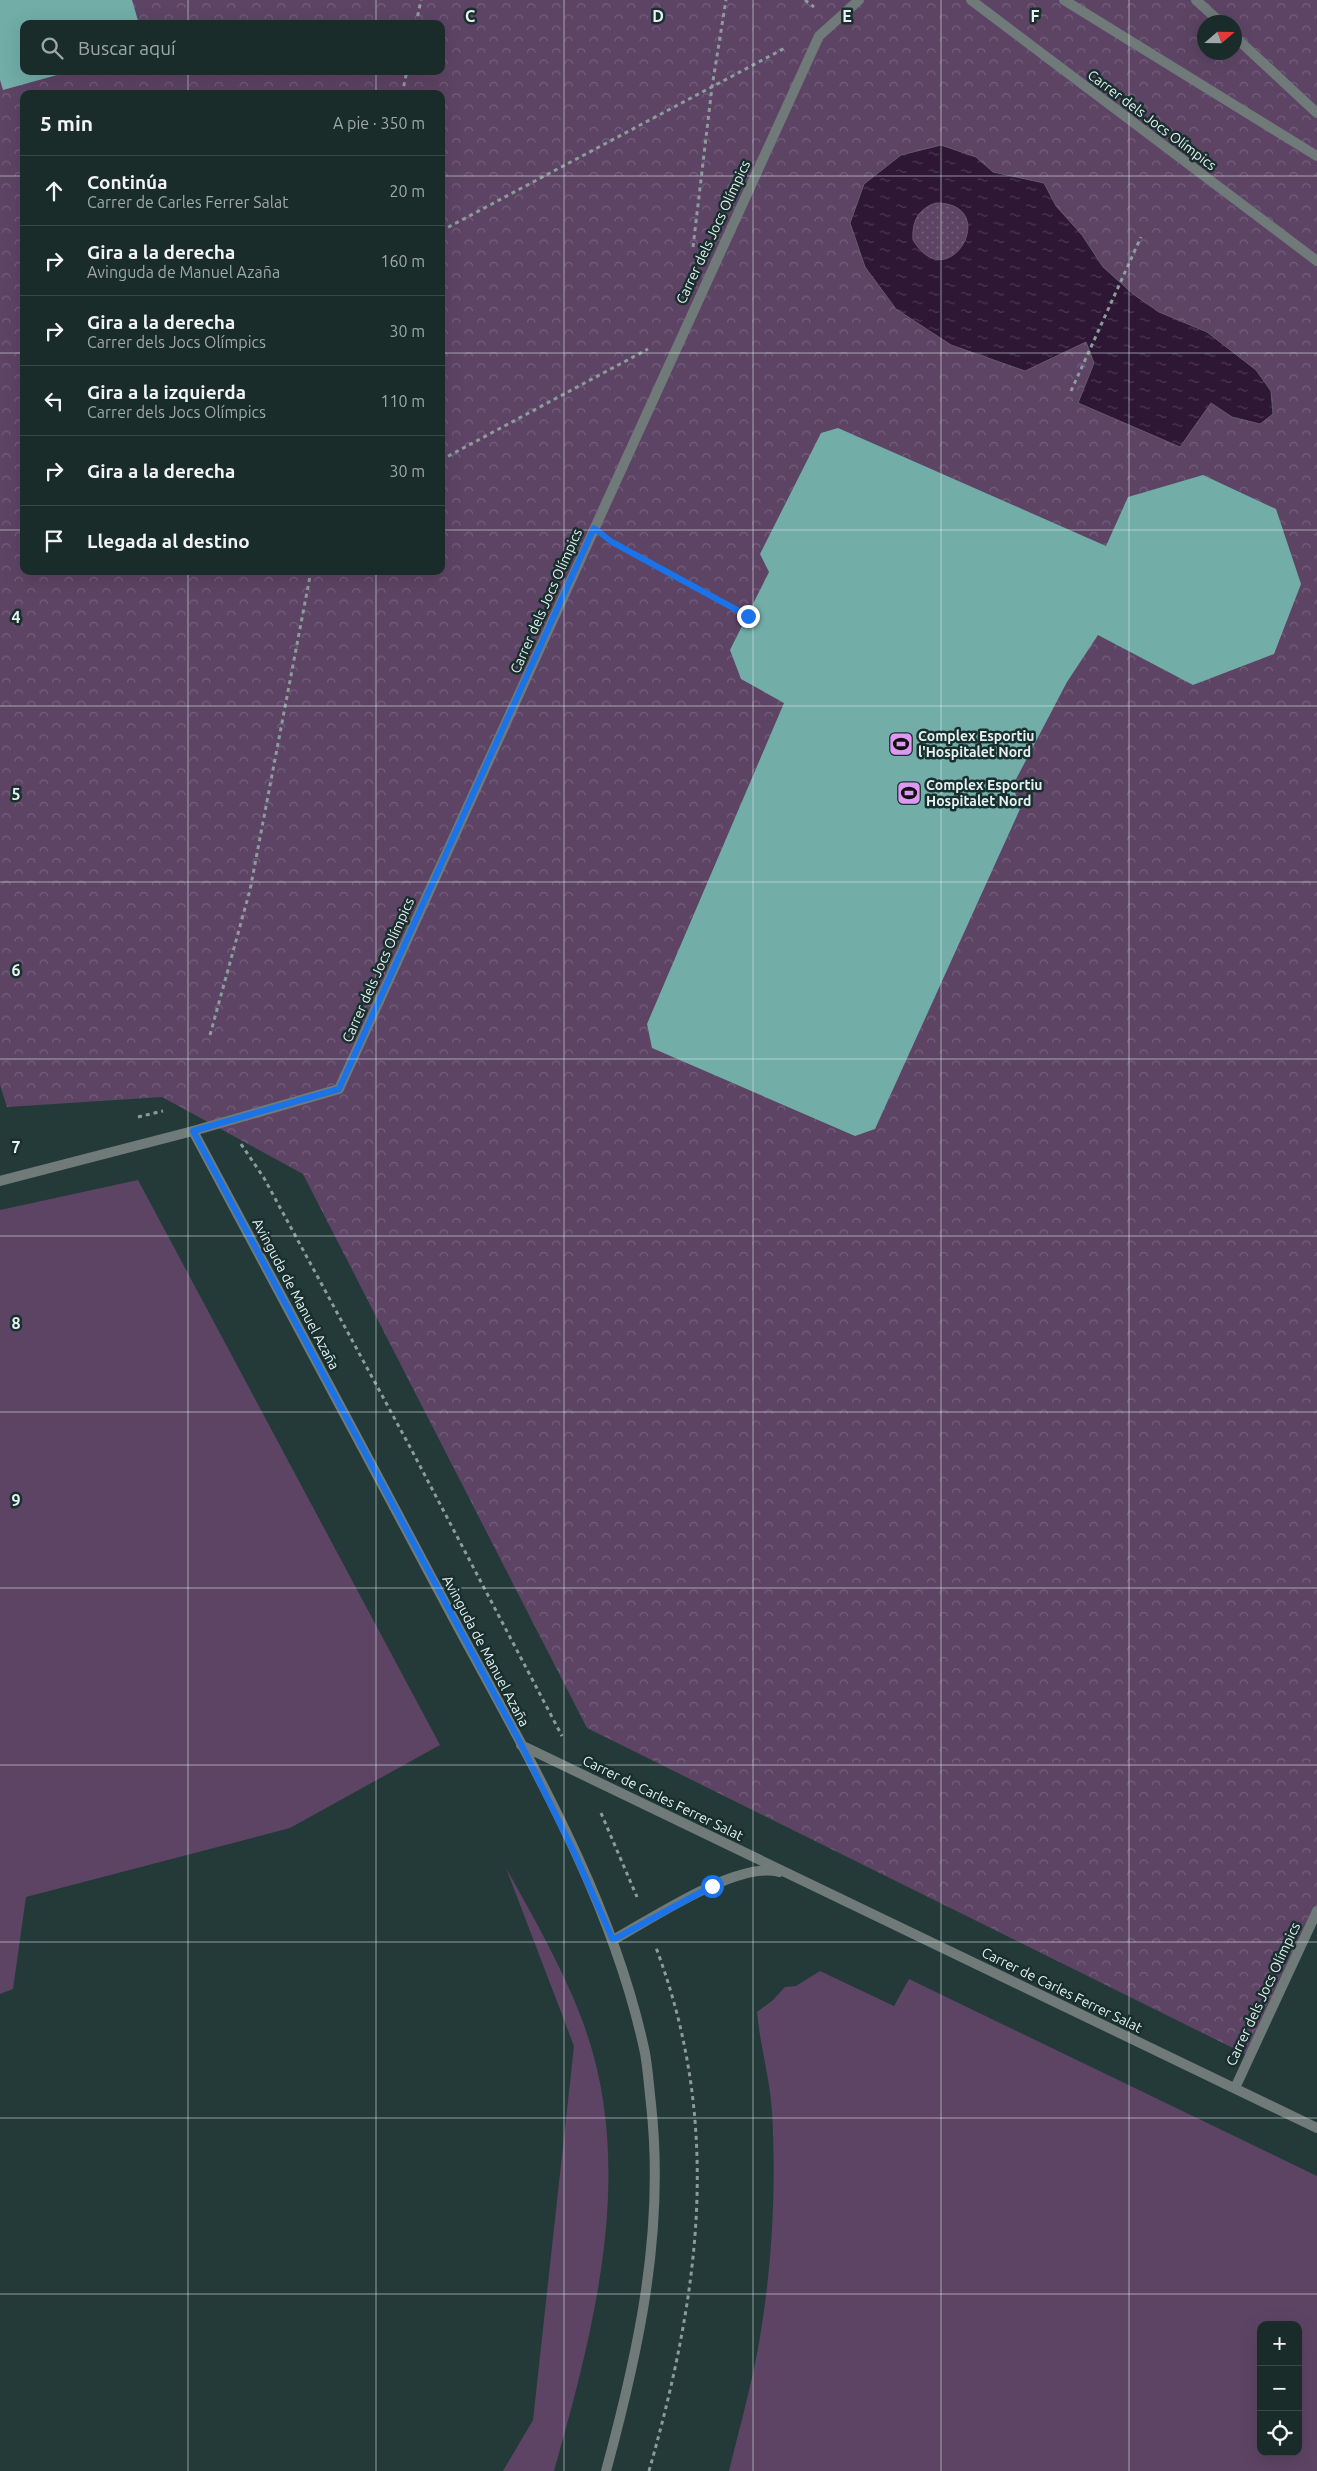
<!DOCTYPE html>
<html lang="es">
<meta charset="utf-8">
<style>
:root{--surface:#1a2c2a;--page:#233432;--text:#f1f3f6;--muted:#9fa7a8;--line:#384847}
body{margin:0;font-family:Ubuntu,sans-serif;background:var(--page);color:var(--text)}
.controls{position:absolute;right:15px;bottom:15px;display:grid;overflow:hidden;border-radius:10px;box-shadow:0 5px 20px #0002}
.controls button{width:45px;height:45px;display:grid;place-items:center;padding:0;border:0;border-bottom:1px solid var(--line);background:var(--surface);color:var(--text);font:25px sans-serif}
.compass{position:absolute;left:1197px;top:15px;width:45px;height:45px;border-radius:50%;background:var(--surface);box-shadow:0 5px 20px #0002;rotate:70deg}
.stop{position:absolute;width:15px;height:15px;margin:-11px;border:4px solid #1a73e8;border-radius:50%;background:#fff}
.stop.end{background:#1a73e8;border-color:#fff;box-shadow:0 1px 5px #0008}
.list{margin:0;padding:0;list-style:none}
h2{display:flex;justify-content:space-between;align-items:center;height:65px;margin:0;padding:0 20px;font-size:21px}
h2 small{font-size:16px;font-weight:400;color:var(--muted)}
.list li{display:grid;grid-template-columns:32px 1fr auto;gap:15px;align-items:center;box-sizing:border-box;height:70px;padding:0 20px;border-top:1px solid var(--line)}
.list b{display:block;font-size:19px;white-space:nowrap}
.list p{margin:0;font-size:16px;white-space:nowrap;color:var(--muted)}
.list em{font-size:16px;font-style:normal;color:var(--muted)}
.icon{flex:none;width:28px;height:28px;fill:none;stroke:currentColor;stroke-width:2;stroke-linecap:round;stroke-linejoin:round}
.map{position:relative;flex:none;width:1317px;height:2471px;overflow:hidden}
.search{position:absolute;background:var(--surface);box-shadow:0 5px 20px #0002;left:20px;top:20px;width:425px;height:55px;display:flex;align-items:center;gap:12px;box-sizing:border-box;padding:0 18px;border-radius:10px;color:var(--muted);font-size:19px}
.panel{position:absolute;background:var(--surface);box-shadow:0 5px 20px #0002;left:20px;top:90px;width:425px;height:485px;border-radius:10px}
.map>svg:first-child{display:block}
.grass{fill:#5d4465;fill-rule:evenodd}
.park{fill:url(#park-crowns);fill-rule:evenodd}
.garden{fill:url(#garden-dots)}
.water{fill:url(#water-ripples);stroke:#65596d;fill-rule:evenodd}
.building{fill:#72ada8}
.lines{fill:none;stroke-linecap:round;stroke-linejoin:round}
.path{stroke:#8b9c9b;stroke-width:3;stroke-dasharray:4 4;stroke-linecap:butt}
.service{stroke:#6f7a79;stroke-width:10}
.pedestrian{stroke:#6f7a79;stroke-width:10}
.minor{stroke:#6f7a79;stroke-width:10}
.route{stroke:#1a73e8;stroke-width:6}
.grid{fill:none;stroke:#e5f2f1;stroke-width:1;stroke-opacity:0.55}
.labels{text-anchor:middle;stroke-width:5;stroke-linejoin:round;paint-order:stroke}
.street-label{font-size:14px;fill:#e5f2f1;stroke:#192f2e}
.poi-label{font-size:14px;font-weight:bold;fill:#e5f2f1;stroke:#192f2e;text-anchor:start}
.grid-label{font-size:16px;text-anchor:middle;font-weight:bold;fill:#e5f2f1;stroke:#192f2e;stroke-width:5;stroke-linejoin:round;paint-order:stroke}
</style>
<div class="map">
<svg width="1317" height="2471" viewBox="0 0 1317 2471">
<defs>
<pattern id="park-crowns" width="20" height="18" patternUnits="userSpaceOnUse" patternTransform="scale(1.25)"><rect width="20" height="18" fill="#5d4465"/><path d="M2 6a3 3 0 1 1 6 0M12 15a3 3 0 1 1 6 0" fill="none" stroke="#745f7c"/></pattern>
<pattern id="garden-dots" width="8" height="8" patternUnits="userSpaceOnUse" patternTransform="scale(1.25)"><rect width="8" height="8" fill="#5d4465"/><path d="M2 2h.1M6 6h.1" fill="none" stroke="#745f7c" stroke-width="1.8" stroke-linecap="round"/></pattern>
<pattern id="water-ripples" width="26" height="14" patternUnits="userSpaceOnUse" patternTransform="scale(1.25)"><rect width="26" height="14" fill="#2e1735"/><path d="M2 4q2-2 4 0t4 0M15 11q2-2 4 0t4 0" fill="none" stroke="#4c3953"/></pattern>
</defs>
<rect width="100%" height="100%" fill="#233a38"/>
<path class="grass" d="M 138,1180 L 440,1745 L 290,1828 L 26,1897 L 13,1989 L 0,1994 L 0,1210 Z
M 506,1868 C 533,1917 561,1965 581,2017 C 638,2164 595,2326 554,2471 L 503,2471 L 533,2420 L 574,2046 Z
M 820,1971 L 894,2006 L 909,1979 L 1317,2176 L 1317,2471 L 729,2471 C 741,2422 755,2373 762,2324 C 773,2254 776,2182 772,2112 C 770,2078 760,2046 757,2012 L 772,2001 L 785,1987 L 796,1986 ZM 1261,2325 L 1298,2325 L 1298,2452 L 1261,2452 Z"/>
<path class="park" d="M 0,0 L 1317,0 L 1317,1916 L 1249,2056 L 587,1728 L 303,1174 L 162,1097 L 7,1107 L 0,1085 ZM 1204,22 L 1234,22 L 1234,52 L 1204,52 ZM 24,24 L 441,24 L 441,71 L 24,71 ZM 24,94 L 441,94 L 441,571 L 24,571 Z"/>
<path class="garden" d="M912 231a28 28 0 1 1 56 0a28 28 0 1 1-56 0Z"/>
<path class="water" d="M 941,145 L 976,157 L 993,172 L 1044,183 L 1056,206 L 1082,235 L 1103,267 L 1133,294 L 1159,312 L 1207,332 L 1256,370 L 1271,391 L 1273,414 L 1260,424 L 1232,417 L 1211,403 L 1180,447 L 1078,403 L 1094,363 L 1086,342 L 1025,371 L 951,345 L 896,309 L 865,267 L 850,223 L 864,184 L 901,155 ZM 936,203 C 1003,203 949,300 913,240 C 912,221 918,209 936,203 Z"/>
<path class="building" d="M 0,0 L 132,0 L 139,24 L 24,24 L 24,71 L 68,72 L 3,90 L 0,80 Z
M 838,428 L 1106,546 L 1128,497 L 1203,475 L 1276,509 L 1301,584 L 1274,654 L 1193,685 L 1098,635 L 1067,682 L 1013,785 L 1020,809 L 875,1129 L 855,1136 L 652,1048 L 647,1024 L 784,703 L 741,679 L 730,650 L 769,572 L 760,554 L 821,433 Z"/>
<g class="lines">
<path class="path" d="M 805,0 L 814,7
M 416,24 L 421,0
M 402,94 L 407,71
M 441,231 L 785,48
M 693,247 L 712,87 L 726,0
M 1071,391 L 1141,237
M 441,460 L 648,349
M 615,543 L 748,617
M 210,1035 L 250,890 L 311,571
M 138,1117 L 163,1111
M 241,1144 L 264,1178 L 410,1447 L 562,1736
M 601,1813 L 637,1897
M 649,2471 C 700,2292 723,2123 655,1945"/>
<path class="service" d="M 971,0 L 1317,261
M 193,1131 L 339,1089 L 819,36 L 859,0
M 1235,2088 L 1317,1911"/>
<path class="pedestrian" d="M 1064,0 L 1317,156
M 1196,0 L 1220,22
M 1234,36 L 1317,113"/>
<path class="minor" d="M 0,1181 L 193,1131 C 280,1291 365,1453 451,1614 C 526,1754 612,1896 645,2053 C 648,2070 649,2087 651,2104 C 665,2230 639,2350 606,2471
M 521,1745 L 1317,2128
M 613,1940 C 650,1920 738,1860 779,1872"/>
</g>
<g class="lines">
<path class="route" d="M 712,1886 L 613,1940 L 575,1854 L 521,1744 L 193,1131 L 339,1089 L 594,528 L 612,542 L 748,616"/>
</g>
<path class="grid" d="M 188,0 L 188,24M 376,0 L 376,24M 564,0 L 564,2471M 753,0 L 753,2471M 941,0 L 941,2471M 1129,0 L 1129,2471M 188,71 L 188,94M 376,71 L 376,94M 0,176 L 24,176M 441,176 L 1317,176M 0,353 L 24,353M 441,353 L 1317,353M 0,530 L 24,530M 441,530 L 1317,530M 188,571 L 188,2471M 376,571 L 376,2471M 0,706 L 1317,706M 0,882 L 1317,882M 0,1059 L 1317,1059M 0,1236 L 1317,1236M 0,1412 L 1317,1412M 0,1588 L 1317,1588M 0,1765 L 1317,1765M 0,1942 L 1317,1942M 0,2118 L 1317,2118M 0,2294 L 1317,2294"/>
<defs>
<g id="stadium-square" transform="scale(1.25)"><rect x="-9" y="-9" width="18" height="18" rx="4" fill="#de98f3" stroke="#192f2e"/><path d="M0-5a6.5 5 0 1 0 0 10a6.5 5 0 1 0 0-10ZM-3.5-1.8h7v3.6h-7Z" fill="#111"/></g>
</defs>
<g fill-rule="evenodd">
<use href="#stadium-square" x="901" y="744"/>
<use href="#stadium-square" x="909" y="793"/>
</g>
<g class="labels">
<g class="street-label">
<text transform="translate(1152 120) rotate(37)" y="5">Carrer dels Jocs Olímpics</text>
<text transform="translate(713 232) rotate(-65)" y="5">Carrer dels Jocs Olímpics</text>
<text transform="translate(546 601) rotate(-66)" y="5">Carrer dels Jocs Olímpics</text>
<text transform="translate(378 970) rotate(-66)" y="5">Carrer dels Jocs Olímpics</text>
<text transform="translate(296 1294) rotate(62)" y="5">Avinguda de Manuel Azaña</text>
<text transform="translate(486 1651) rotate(62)" y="5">Avinguda de Manuel Azaña</text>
<text transform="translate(663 1798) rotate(26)" y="5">Carrer de Carles Ferrer Salat</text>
<text transform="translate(1062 1990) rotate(26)" y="5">Carrer de Carles Ferrer Salat</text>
<text transform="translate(1263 1994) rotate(-65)" y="5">Carrer dels Jocs Olímpics</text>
</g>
<g class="poi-label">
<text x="918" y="741">Complex Esportiu<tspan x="918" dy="16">l'Hospitalet Nord</tspan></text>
<text x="926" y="790">Complex Esportiu<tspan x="926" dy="16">Hospitalet Nord</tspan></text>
</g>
</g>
<g class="grid-label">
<text x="470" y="22">C</text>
<text x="658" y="22">D</text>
<text x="847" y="22">E</text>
<text x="1035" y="22">F</text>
<text x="16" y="623">4</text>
<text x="16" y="800">5</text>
<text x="16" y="976">6</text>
<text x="16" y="1153">7</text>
<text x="16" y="1329">8</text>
<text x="16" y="1506">9</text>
</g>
</svg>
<div class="controls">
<button>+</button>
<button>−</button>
<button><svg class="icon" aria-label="locate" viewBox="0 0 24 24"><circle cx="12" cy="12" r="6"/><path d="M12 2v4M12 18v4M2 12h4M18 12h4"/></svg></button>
</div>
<svg class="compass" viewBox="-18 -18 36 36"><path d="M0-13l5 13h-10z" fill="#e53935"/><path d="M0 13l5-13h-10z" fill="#9fa7a8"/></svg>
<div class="stop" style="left:712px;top:1886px"></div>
<div class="stop end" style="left:748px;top:616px"></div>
<div class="search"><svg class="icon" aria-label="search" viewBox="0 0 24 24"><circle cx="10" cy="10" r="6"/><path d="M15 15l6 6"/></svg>Buscar aquí</div>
<section class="panel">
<h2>5 min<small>A pie · 350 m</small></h2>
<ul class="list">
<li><svg class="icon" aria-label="ahead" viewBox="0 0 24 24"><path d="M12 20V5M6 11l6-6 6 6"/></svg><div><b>Continúa</b><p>Carrer de Carles Ferrer Salat</p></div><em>20 m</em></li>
<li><svg class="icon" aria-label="right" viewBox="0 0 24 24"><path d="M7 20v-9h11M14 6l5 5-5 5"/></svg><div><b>Gira a la derecha</b><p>Avinguda de Manuel Azaña</p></div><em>160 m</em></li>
<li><svg class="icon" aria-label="right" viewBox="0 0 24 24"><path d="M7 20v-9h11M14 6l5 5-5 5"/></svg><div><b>Gira a la derecha</b><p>Carrer dels Jocs Olímpics</p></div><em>30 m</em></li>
<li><svg class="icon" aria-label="left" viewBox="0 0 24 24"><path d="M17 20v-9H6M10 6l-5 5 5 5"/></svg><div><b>Gira a la izquierda</b><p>Carrer dels Jocs Olímpics</p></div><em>110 m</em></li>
<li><svg class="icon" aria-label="right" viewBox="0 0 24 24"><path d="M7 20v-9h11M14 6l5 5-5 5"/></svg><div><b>Gira a la derecha</b></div><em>30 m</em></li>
<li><svg class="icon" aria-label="arrive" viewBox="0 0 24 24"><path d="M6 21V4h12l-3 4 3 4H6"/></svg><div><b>Llegada al destino</b></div></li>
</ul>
</section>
</div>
